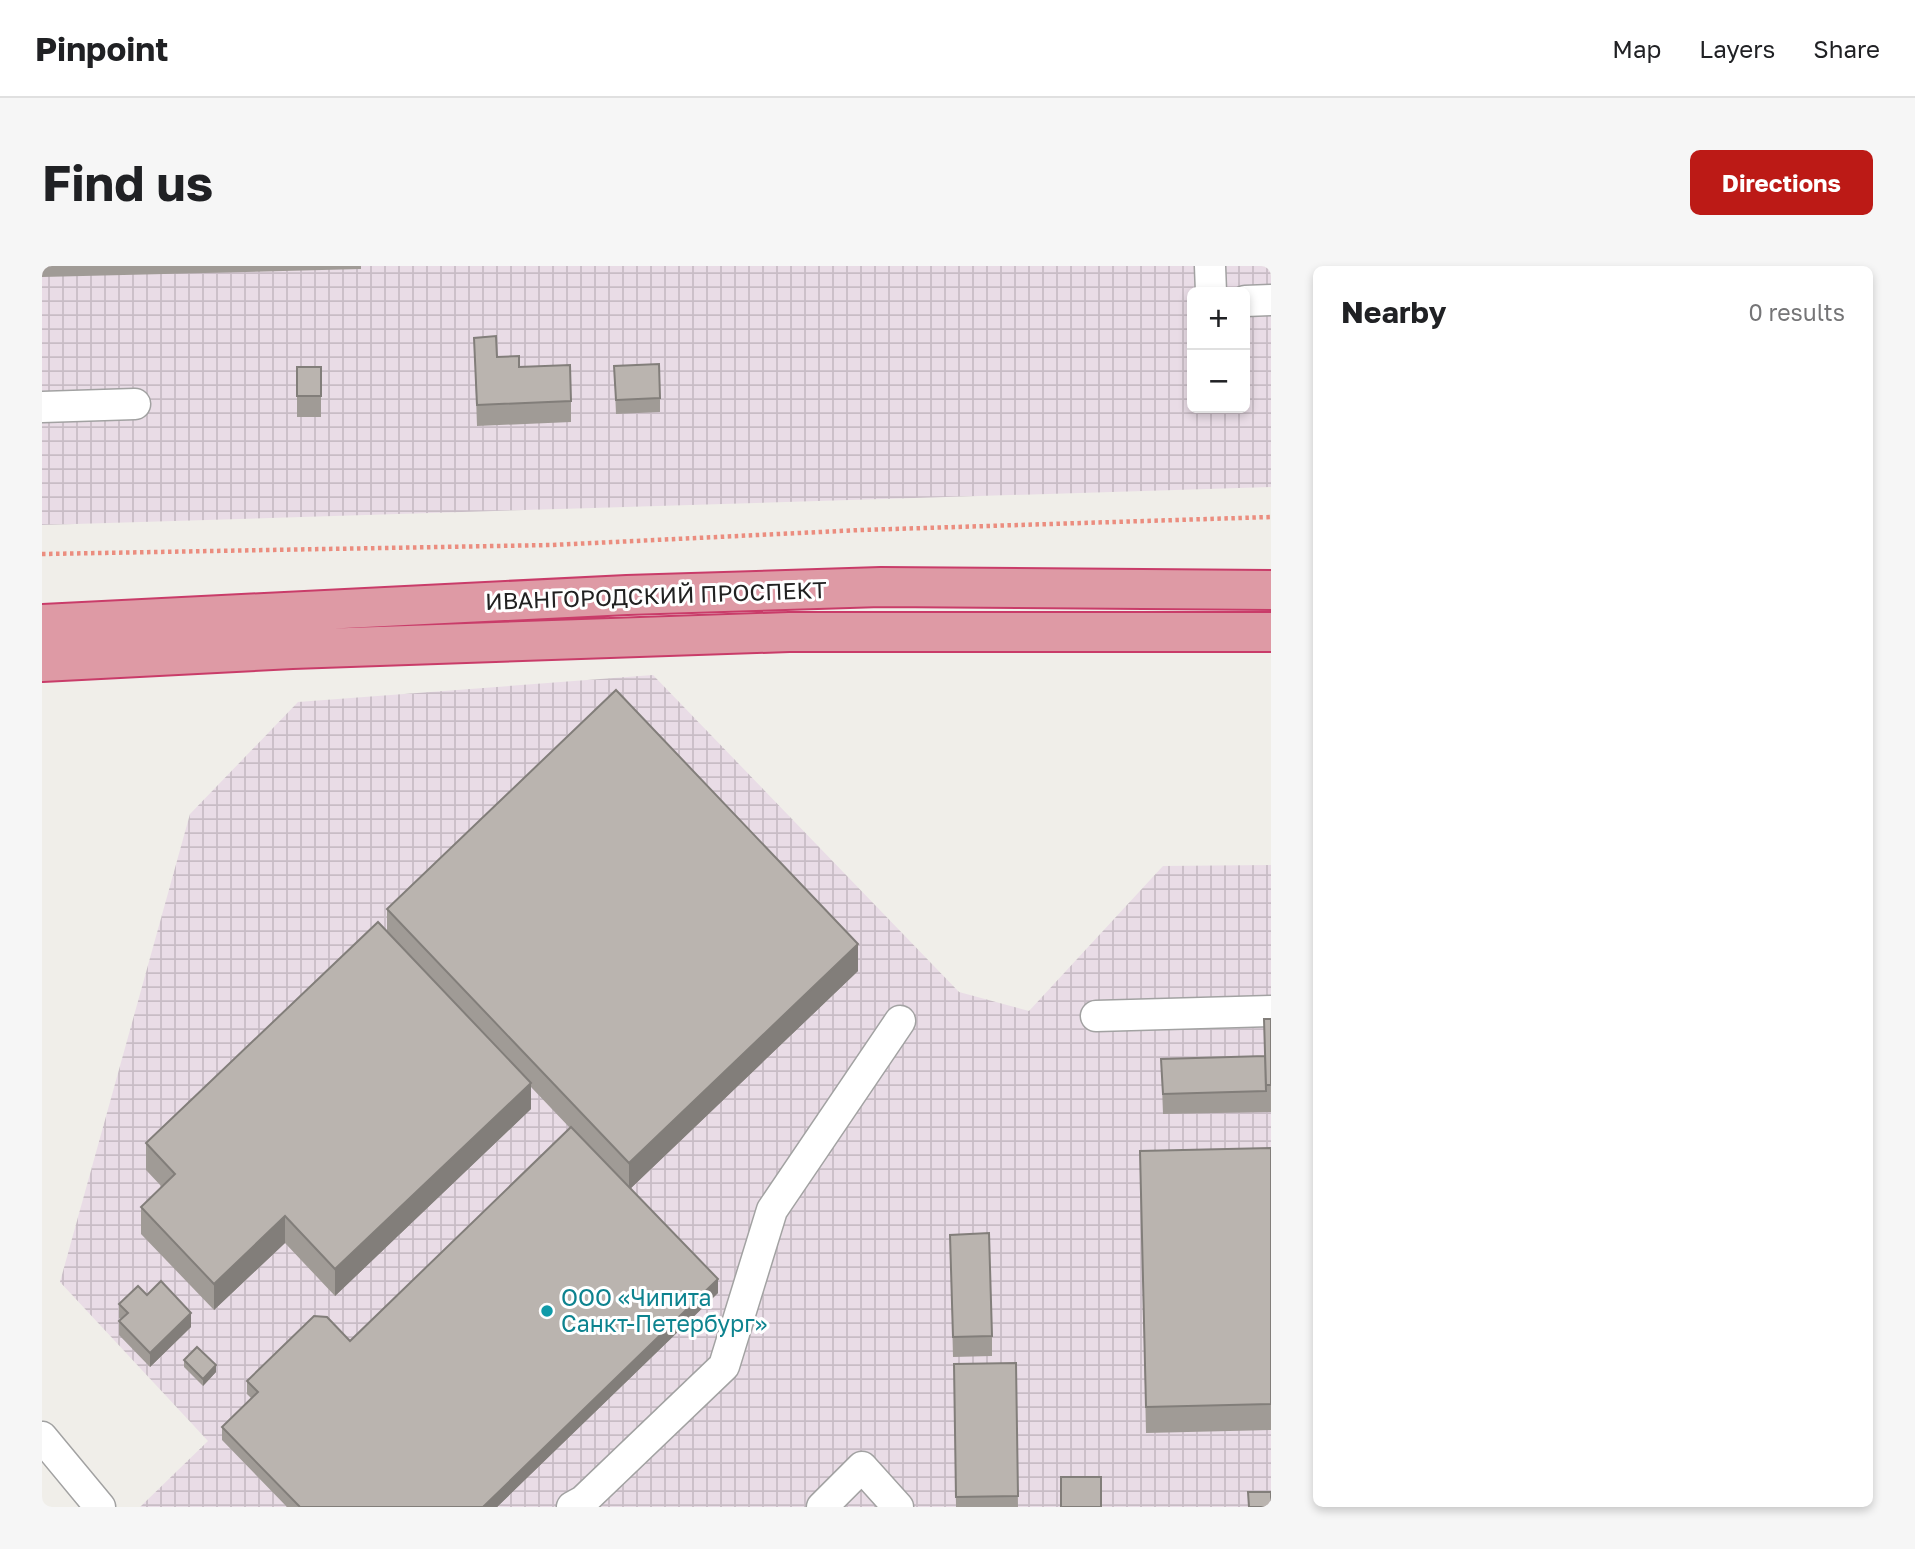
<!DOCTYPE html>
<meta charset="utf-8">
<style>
:root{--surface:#fff;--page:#f6f6f6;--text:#202124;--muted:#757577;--line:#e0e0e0;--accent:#bc1a16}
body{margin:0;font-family:"Golos Text",sans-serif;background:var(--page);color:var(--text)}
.controls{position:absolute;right:21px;top:21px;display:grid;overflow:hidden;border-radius:10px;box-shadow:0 4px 10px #0003}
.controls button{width:63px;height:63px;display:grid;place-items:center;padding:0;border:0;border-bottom:2px solid var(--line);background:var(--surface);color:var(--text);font:35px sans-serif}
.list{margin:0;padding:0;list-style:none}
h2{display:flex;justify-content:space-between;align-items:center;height:91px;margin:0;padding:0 28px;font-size:30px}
h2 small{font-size:23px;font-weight:400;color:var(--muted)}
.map{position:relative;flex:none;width:1229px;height:1241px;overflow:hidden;border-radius:10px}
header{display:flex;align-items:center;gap:42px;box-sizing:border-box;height:98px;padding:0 35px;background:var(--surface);border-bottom:2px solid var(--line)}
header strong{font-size:33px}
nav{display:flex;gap:38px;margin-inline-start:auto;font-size:24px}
.intro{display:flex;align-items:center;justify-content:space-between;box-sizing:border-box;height:168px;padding:0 42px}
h1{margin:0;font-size:49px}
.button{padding:18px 32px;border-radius:10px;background:var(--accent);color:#fff;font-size:24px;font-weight:700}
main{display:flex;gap:42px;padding:0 42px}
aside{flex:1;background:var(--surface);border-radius:10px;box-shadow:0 4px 10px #0003}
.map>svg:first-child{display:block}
.industrial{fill:url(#industrial-grid);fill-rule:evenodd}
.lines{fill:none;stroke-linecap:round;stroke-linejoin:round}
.minor-casing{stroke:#a2a2a2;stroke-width:33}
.highway-casing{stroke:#c93c69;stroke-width:42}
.path{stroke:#eb8d7f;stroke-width:4.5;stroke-dasharray:3.5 3.5;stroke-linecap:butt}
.minor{stroke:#fff;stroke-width:30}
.highway{stroke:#de9aa5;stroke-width:38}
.wall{fill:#a09b96}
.shaded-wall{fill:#827e7a}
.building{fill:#bab4af;stroke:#827e7a;stroke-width:2}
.culture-dot{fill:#0f9aa8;stroke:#fff;stroke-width:2.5}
.labels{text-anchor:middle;stroke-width:6;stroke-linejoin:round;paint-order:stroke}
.street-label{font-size:23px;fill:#212121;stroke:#fff}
.culture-label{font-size:23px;fill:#0d838f;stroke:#fff;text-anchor:start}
</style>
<header>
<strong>Pinpoint</strong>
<nav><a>Map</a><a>Layers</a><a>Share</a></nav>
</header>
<div class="intro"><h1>Find us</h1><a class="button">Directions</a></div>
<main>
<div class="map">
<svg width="1229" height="1241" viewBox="0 0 1229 1241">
<defs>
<pattern id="industrial-grid" width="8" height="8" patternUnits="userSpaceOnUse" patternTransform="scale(1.75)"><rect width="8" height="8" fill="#e9dce6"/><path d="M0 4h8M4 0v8" fill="none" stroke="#c8bcc5"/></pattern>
</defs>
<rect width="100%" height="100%" fill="#f0eee9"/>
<path class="industrial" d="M 0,0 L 1229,0 L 1229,221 L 0,259 ZM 1150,26 L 1203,26 L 1203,142 L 1150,142 Z
M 611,409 L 917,726 L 987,745 L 1121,600 L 1229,599 L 1229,1241 L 98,1241 L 166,1175 L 18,1016 L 148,548 L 256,436 Z"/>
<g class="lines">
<g class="minor-casing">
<path id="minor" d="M 1168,0 L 1169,26
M 1203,35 L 1229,34
M 0,141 L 93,138
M 1054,750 L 1229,745
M 0,1171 L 58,1241
M 530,1241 L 541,1235 L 682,1100 L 730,944 L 858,755
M 780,1241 L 820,1201 L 856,1241"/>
</g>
<g class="highway-casing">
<path id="highway" d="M 0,358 L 585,329 L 839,321 L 1229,324
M 0,396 L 250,383 L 747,366 L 1229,366"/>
</g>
<path class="path" d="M 0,288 L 510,279 L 819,264 L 1229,251"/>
<use href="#minor" class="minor"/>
<use href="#highway" class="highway"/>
</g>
<path class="wall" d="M 0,0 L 319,0 L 319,3 L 0,11 Z
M 432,72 L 455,91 L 477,101 L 529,135 L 529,156 L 435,160 Z
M 572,100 L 618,132 L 618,146 L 574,148 Z
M 255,101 L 279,101 L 279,151 L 255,151 Z
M 345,643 L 816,705 L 588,923 L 676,1027 L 455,1241 L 245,1241 L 180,1174 L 180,1161 L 209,1132 L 205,1128 L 205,1115 L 308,1075 L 528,862 L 489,821 L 489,843 L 293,1030 L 243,977 L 172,1044 L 99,968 L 99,941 L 120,921 L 104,904 L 104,877 L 345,665 Z
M 1222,753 L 1229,753 L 1229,846 L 1121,848 L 1119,793 L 1223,790 Z
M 1229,882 L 1229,1164 L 1104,1167 L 1098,885 Z
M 908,969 L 950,1070 L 950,1090 L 911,1091 Z
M 105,1029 L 149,1061 L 108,1101 L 77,1069 L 77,1055 L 79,1053 L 77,1052 L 77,1038 Z
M 142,1094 L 174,1106 L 161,1120 L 142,1101 Z
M 974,1097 L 976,1241 L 914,1241 L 912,1098 Z"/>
<path class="shaded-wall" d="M 816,678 L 816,705 L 587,924 L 587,897 Z
M 489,817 L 489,843 L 293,1030 L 293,1003 Z
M 243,950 L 243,977 L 172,1044 L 172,1018 Z
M 676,1013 L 676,1027 L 455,1241 L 441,1241 Z
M 149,1047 L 149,1061 L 108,1101 L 108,1087 Z
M 174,1099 L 174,1106 L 161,1120 L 161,1113 Z"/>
<path class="building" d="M 454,70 L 455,91 L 477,90 L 477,101 L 528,99 L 529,135 L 435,139 L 432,72 Z
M 617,98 L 618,132 L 574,134 L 572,100 Z
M 255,101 L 279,101 L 279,130 L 255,130 Z
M 574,424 L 816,678 L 587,897 L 345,643 Z
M 336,656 L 489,817 L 293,1003 L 243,950 L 172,1018 L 99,941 L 133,908 L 104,877 Z
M 1222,753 L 1229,753 L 1229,819 L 1224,819 Z
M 1223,790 L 1224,825 L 1121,828 L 1119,793 Z
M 529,861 L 676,1013 L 441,1241 L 258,1241 L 180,1161 L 216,1126 L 205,1115 L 272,1050 L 285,1051 L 308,1075 Z
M 1229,882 L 1229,1138 L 1104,1141 L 1098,885 Z
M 947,967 L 950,1070 L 911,1071 L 908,969 Z
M 119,1015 L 149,1047 L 108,1087 L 77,1055 L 86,1047 L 77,1038 L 96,1020 L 105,1029 Z
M 155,1081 L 174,1099 L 161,1113 L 142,1094 Z
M 974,1097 L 976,1230 L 914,1231 L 912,1098 Z
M 1019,1211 L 1059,1211 L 1059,1241 L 1019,1241 Z
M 1206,1226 L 1229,1226 L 1229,1241 L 1207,1241 Z"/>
<circle class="culture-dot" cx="505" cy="1045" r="7"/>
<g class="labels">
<g class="street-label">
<text transform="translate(614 330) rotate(-2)" y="8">ИВАНГОРОДСКИЙ ПРОСПЕКТ</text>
</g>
<g class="culture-label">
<text x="519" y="1040">ООО «Чипита<tspan x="519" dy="26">Санкт-Петербург»</tspan></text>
</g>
</g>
</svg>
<div class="controls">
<button>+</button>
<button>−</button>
</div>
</div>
<aside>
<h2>Nearby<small>0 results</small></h2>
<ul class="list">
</ul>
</aside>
</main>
